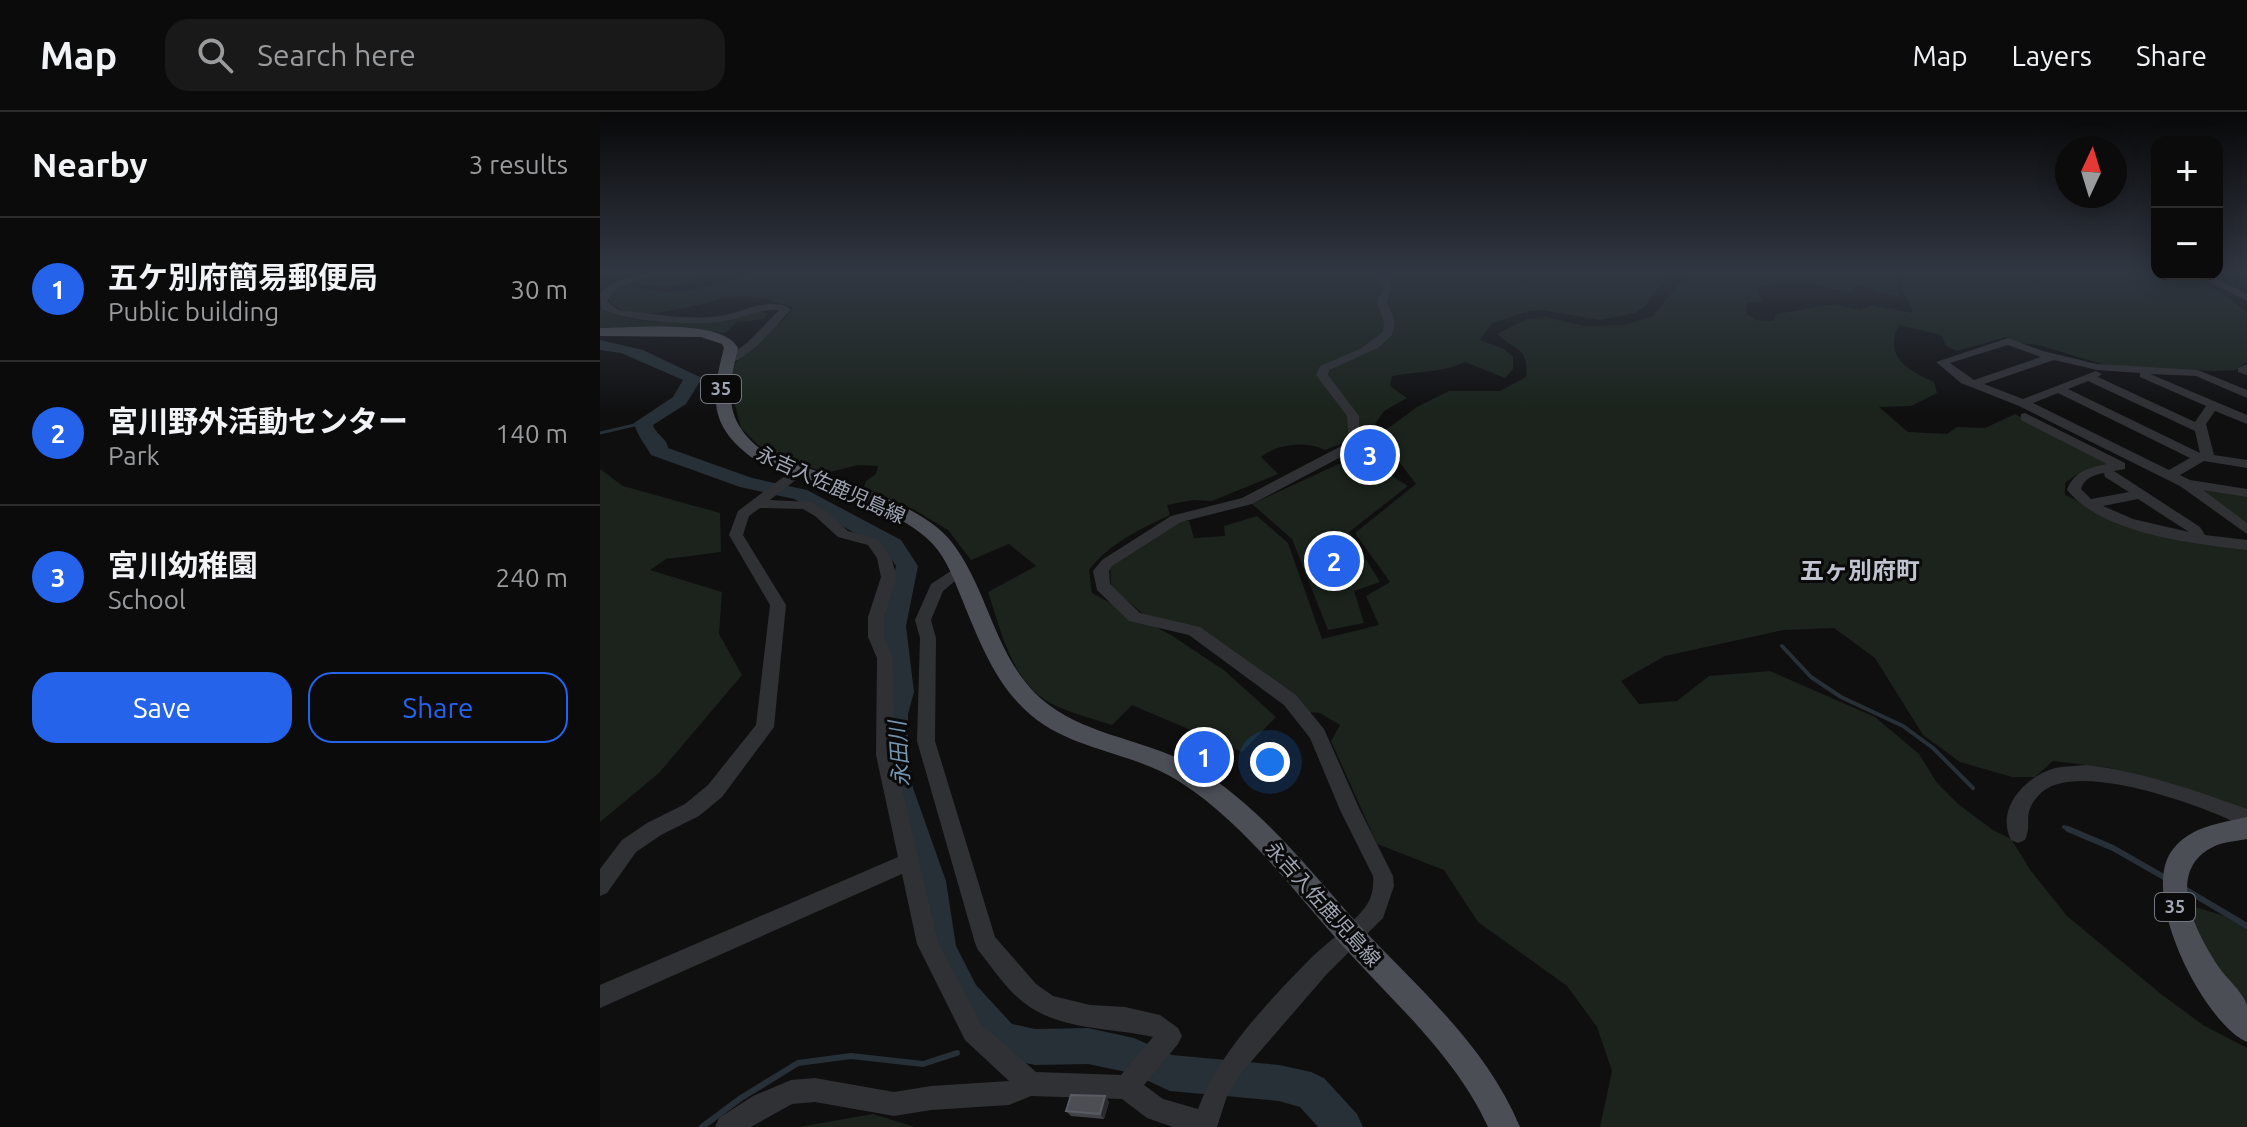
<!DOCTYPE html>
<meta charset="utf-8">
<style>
:root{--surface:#0b0b0c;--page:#19191a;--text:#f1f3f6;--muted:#9a9b9d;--line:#2b2b2d;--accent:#2563eb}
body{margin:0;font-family:Ubuntu,"Noto Sans JP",sans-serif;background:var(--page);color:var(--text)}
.controls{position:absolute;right:24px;top:24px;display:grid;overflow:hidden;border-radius:16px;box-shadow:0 4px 20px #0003}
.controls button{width:72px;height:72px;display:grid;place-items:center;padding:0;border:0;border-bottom:2px solid var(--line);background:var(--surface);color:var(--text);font:40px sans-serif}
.compass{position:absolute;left:1455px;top:24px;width:72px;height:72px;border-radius:50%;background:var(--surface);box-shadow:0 4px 20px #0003;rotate:4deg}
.you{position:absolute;left:670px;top:650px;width:28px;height:28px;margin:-20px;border:6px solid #fff;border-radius:50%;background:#1a73e8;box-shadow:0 0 0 12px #1a73e833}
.badge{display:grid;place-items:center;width:52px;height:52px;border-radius:50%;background:var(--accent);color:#fff;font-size:26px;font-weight:700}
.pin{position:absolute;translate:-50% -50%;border:4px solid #fff;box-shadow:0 2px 8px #0006}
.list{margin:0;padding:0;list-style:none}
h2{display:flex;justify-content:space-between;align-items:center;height:104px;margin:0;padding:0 32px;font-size:34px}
h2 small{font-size:26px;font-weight:400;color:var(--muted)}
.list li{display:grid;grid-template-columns:52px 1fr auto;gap:24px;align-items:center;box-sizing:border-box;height:144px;padding:0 32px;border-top:2px solid var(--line)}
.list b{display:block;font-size:30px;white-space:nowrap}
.list p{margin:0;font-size:26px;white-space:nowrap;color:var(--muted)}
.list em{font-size:26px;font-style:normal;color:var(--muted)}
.actions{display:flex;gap:16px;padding:24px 32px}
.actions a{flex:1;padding:18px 0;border:2px solid var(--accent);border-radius:24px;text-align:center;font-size:28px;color:var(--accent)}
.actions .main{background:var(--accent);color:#fff}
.icon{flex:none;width:44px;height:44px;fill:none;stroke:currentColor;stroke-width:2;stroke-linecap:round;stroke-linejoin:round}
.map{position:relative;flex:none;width:1647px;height:1015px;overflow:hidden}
header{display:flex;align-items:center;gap:48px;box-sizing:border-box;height:112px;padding:0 40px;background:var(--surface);border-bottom:2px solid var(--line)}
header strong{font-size:38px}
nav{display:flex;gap:44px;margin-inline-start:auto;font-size:28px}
.search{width:560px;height:72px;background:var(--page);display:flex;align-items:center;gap:20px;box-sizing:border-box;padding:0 28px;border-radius:24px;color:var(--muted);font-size:30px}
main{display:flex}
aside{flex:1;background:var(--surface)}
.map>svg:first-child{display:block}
.green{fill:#1b231c}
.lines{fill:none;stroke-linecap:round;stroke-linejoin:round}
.stream-far2{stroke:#273036;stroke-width:3}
.stream-far1{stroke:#273036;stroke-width:4}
.stream{stroke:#273036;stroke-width:6}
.river{fill:#273036;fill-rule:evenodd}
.minor{fill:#303135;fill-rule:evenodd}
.major{fill:#4b4e55;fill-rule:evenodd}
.wall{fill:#424348}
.shaded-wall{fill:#292a2d}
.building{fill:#4c4e53;stroke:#595c62;stroke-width:2}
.labels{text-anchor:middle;stroke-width:6;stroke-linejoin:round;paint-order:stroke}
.shield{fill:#0a0a0b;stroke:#727680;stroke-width:2}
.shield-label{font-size:18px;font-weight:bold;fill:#9fa5b2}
.street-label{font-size:20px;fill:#9fa5b2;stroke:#0a0a0b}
.water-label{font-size:22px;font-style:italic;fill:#7396b0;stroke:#0a0a0b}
.quarter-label{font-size:24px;font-weight:bold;fill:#c0c4ce;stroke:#0a0a0b}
</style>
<header>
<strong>Map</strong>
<div class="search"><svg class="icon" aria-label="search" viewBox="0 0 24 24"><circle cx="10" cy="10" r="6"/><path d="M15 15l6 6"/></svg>Search here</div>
<nav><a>Map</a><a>Layers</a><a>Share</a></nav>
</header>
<main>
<aside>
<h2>Nearby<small>3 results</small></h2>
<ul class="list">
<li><span class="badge">1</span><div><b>五ケ別府簡易郵便局</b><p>Public building</p></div><em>30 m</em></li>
<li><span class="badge">2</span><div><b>宮川野外活動センター</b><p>Park</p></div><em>140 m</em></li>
<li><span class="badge">3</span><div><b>宮川幼稚園</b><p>School</p></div><em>240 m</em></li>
</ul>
<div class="actions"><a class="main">Save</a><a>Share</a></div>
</aside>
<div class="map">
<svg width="1647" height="1015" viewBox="0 0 1647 1015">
<rect width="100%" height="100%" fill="#0f0f10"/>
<path class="green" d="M 72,159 L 120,159 C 91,171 67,183 36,170 Z
M 154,159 L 1072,159 L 1045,194 L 1035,201 L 1000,208 L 942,198 L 929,199 L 892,211 L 880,228 L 904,237 L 913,245 L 913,257 L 905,266 L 865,250 C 842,261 818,259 792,264 L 790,274 L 807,286 L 784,299 L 769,321 L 725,338 C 705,329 679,331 661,345 L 678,362 L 612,389 L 593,388 L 567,393 L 570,403 C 540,417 510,431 489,458 L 492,481 L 571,523 L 625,559 L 676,605 L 642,640 L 532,593 L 512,613 C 494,607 475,602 458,595 C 413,576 402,522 388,480 L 436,454 L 409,432 L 371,448 L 348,418 L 313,397 L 264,375 L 266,369 L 276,362 L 278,354 L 258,353 L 226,361 L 171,341 L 158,333 L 141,316 L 130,273 L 135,251 L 190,201 L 193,195 C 176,191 154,182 137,184 C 106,188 24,221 7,184 L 28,172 C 77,188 108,176 154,159 Z
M 1089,159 L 1300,159 L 1297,178 L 1299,184 C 1283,184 1272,175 1256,172 L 1251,182 L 1210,171 L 1179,171 L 1157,176 L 1162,190 L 1146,190 L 1147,202 L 1156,208 L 1173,209 L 1177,202 L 1234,192 L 1260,198 L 1271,193 L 1313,201 L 1302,175 L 1306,159 L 1557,159 L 1557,162 C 1594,162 1620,177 1647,201 L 1647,250 L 1636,258 L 1615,259 L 1512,255 L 1438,233 L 1419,231 L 1406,225 L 1357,239 L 1346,234 L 1341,223 L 1299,213 C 1283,245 1308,258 1334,270 L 1337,281 L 1311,294 L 1279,295 L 1308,320 L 1347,322 L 1357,315 L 1385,316 L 1415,302 L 1507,351 L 1507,354 L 1476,363 L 1465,371 L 1465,383 L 1524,411 L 1630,436 L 1647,437 L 1647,699 L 1510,656 L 1453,649 L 1435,665 L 1412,665 L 1360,650 L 1323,623 L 1275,546 L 1234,516 L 1184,518 L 1065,544 L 1021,569 L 1039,592 L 1077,589 L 1109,564 L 1170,559 L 1275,605 L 1319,642 L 1337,671 L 1358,692 L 1393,718 L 1411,727 L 1431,759 L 1467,804 L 1561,882 L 1603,913 L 1647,936 L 1647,1015 L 1000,1015 L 1012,959 L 997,915 L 967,874 L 878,810 L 844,758 L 777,732 L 731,629 L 740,613 L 720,601 L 708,600 L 596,517 L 548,506 L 511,475 L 510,451 L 579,408 L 589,409 L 594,426 L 625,424 L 624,414 L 657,404 L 688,431 L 722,527 L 779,513 L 766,484 L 790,470 L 755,421 L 816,372 L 779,323 L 817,295 L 849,279 L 900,279 L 926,265 C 929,234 915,239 897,222 L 927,207 L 946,205 L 984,214 L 1024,213 L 1053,204 Z
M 0,197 C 28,211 69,212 100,209 C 119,208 151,192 167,202 L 163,207 L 137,210 L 125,221 L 85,217 L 0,218 Z
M 758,343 L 808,374 L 749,420 L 780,470 L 754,479 L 764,511 L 728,518 L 692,427 L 652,392 Z
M 0,357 L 23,374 L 120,401 L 121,440 L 66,447 L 50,458 L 122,480 L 119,522 L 142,563 L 59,661 L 0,710 Z
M 1600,377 L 1647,384 L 1647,415 Z
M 1592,794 L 1647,811 L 1647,897 L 1630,877 L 1596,821 Z
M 273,1002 L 315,1015 L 199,1015 Z"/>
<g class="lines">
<path class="stream-far2" d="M 0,321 L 43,311"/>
<path class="stream-far1" d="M 1182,534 L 1211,565 L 1241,585 L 1303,614 L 1333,636 L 1373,676
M 1464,715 L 1473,719"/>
<path class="stream" d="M 1468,717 L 1513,736 L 1569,768
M 1583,776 L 1647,814
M 102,1015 L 141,986 L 198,951 L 251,944 L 323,952 L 357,941"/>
<path class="river" d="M 0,228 L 43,238 L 102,266 L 86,292 L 53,313 C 56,323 68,327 68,336 L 152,366 L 207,378 L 301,428 L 318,454 L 306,514 L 314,580 L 308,602 L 308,645 L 313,676 L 346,769 L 356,834 L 376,873 L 412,912 L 435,917 L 488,916 L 534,926 L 572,943 L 679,953 L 711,960 L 724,966 L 757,1002 L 763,1015 L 718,1015 L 700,995 L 679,989 L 570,979 L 531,961 L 488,952 L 435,953 L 402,946 L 389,941 L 352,897 L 323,836 L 314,769 L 285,676 L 280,645 L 282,602 L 288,580 L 282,514 L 296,454 L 285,438 L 194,387 L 140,375 L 51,343 C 45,332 38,325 34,311 L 73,285 L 83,268 L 21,241 L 0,238 Z"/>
<path class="minor" d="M 52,159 L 69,159 C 49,169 18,167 7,189 L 18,198 C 53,201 90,210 125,203 C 146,198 171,185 191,197 C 178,212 144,253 124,252 L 124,248 L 148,230 L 179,198 C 159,197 143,206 124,209 C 96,214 25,210 1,197 L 0,182 C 13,167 33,164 52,159 Z
M 757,159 L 781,161 L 792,171 L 787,190 L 795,210 L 792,223 L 778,236 L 729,258 L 728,263 L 759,304 L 760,335 L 652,392 L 581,410 L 512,454 L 509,459 L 510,472 L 540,501 L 600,515 L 696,583 L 724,617 L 759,696 L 793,764 L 794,774 L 783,806 L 726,863 L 643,959 L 627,984 L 617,1015 L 573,1015 L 547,1006 L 522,987 L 431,984 L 409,993 L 331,998 L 294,1004 L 215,990 L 192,992 L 151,1015 L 115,1015 L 119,1006 L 153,984 L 191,968 L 215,966 L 294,980 L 331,974 L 409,969 L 365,928 L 317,832 L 302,762 L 0,896 L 0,873 L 298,745 L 276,643 L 277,546 L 268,525 L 268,505 L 281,465 L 277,446 L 268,433 L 238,425 L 215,404 L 203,397 L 160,396 L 149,404 L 143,423 L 186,493 L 174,615 L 122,685 L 99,704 L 61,723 L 36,740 L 7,781 L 0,784 L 0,757 L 22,728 L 47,711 L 85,692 L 108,673 L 156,613 L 170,493 L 129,423 L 138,399 L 194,357 L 204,357 L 206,360 L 170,388 L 211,390 L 225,398 L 248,419 L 278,427 L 291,445 L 297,465 L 284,505 L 284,525 L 293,546 L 294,643 L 338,830 L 381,912 L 436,960 L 521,963 L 553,925 C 509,915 460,919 423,890 C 406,877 392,855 378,838 L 375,831 L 317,629 L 320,526 L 315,508 L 331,472 L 360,453 L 368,458 L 343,479 L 331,508 L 336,526 L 335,629 L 395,825 L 436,872 L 453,884 L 490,893 L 525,895 L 560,903 L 578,916 L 582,924 L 578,932 L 544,973 L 563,987 L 598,997 C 618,941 670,888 712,845 C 729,829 752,813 766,794 C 772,786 774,774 773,764 L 740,698 L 710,626 L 684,593 L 589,523 L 529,509 L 497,478 L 493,459 L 502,448 L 571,404 L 642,386 L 749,330 L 747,304 L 716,263 L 720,254 L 760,237 L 783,220 L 784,210 L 777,190 L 784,174 L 775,165 Z
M 1617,159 L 1645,159 L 1614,163 Z
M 1595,162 L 1607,162 L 1647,182 L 1647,189 Z
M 1408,226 L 1443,239 L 1497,252 L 1598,258 L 1647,278 L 1647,286 L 1596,264 L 1550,262 L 1647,303 L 1647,312 L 1615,299 L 1606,312 L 1614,343 L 1647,348 L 1647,356 L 1604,349 L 1580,363 L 1590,368 L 1647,377 L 1647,385 L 1603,378 L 1647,411 L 1647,422 L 1580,374 L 1419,294 L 1361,271 L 1336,250 ZM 1408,233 L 1441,245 L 1374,268 L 1350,251 ZM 1454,248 L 1497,258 L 1540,261 L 1540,265 L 1606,294 L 1595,310 L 1498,265 L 1502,262 L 1496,259 L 1423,287 L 1384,272 ZM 1488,269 L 1595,319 L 1600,341 L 1468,277 ZM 1458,281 L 1590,346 L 1569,358 L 1433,291 Z
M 1647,252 L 1647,263 L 1638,260 L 1638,256 Z
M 1425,301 L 1525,351 L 1525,357 L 1514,359 L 1600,415 L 1605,423 L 1647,428 L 1647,438 C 1593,432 1503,422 1467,378 C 1474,359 1489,356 1507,352 L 1421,308 L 1421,302 ZM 1504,361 L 1505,365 L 1529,380 L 1491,387 L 1481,377 C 1484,366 1494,363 1504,361 ZM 1538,387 L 1589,420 L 1533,407 L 1503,394 Z
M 1487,653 C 1543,660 1594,678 1647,697 L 1647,722 C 1638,718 1637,711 1628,707 C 1590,690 1471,647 1439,683 C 1421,702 1433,711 1425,728 L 1418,731 L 1411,728 C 1395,696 1426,664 1455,656 C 1465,654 1477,654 1487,653 Z"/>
<path class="major" d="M 0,216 C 31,216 123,206 138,236 C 127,281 123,310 166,341 C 215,360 317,388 350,428 C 391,479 394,552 449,593 C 492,625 548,628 593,654 C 660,693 708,757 759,813 C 819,877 885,932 920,1015 L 888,1015 C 855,943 793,890 741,832 C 690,775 645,712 580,670 C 534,640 474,639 432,604 C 394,573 377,523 359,480 C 353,465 347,450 337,437 C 305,396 203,367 154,347 C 108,314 111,285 124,236 L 122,232 L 101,225 L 0,224 Z
M 1647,705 L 1647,727 C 1636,729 1621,730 1611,736 C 1565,761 1596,821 1618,854 C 1625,865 1643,880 1647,893 C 1647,903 1647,919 1647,930 C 1604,912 1536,779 1574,736 C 1592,714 1621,711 1647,705 Z"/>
</g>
<path class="wall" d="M 505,984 L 509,990 L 504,1007 L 471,1004 L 466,999 Z"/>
<path class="shaded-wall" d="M 505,984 L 509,990 L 504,1007 L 500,1002 Z"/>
<path class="building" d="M 471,983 L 505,984 L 500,1002 L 466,999 Z"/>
<linearGradient id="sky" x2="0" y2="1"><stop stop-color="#080809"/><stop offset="0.53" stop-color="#313742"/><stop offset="1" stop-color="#313742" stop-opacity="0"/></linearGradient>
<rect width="1647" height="301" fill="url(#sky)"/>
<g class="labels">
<g class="shield">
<rect x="101" y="263" width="40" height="28" rx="6"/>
<rect x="1555" y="781" width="40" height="28" rx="6"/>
</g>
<g class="shield-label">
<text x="121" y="283">35</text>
<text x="1575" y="801">35</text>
</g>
<g class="street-label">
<text transform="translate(231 373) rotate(24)" y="7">永吉入佐鹿児島線</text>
<text transform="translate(723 792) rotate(48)" y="7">永吉入佐鹿児島線</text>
</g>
<g class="water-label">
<text transform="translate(299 642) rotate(-94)" y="8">永田川</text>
</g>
<g class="quarter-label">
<text x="1260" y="467">五ヶ別府町</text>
</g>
</g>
</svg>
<div class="controls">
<button>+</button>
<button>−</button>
</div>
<svg class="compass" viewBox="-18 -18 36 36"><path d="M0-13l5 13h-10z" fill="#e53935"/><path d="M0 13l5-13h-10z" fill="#9a9b9d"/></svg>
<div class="you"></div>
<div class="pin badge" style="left:604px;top:645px">1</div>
<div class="pin badge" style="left:734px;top:449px">2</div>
<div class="pin badge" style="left:770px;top:343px">3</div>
</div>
</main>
